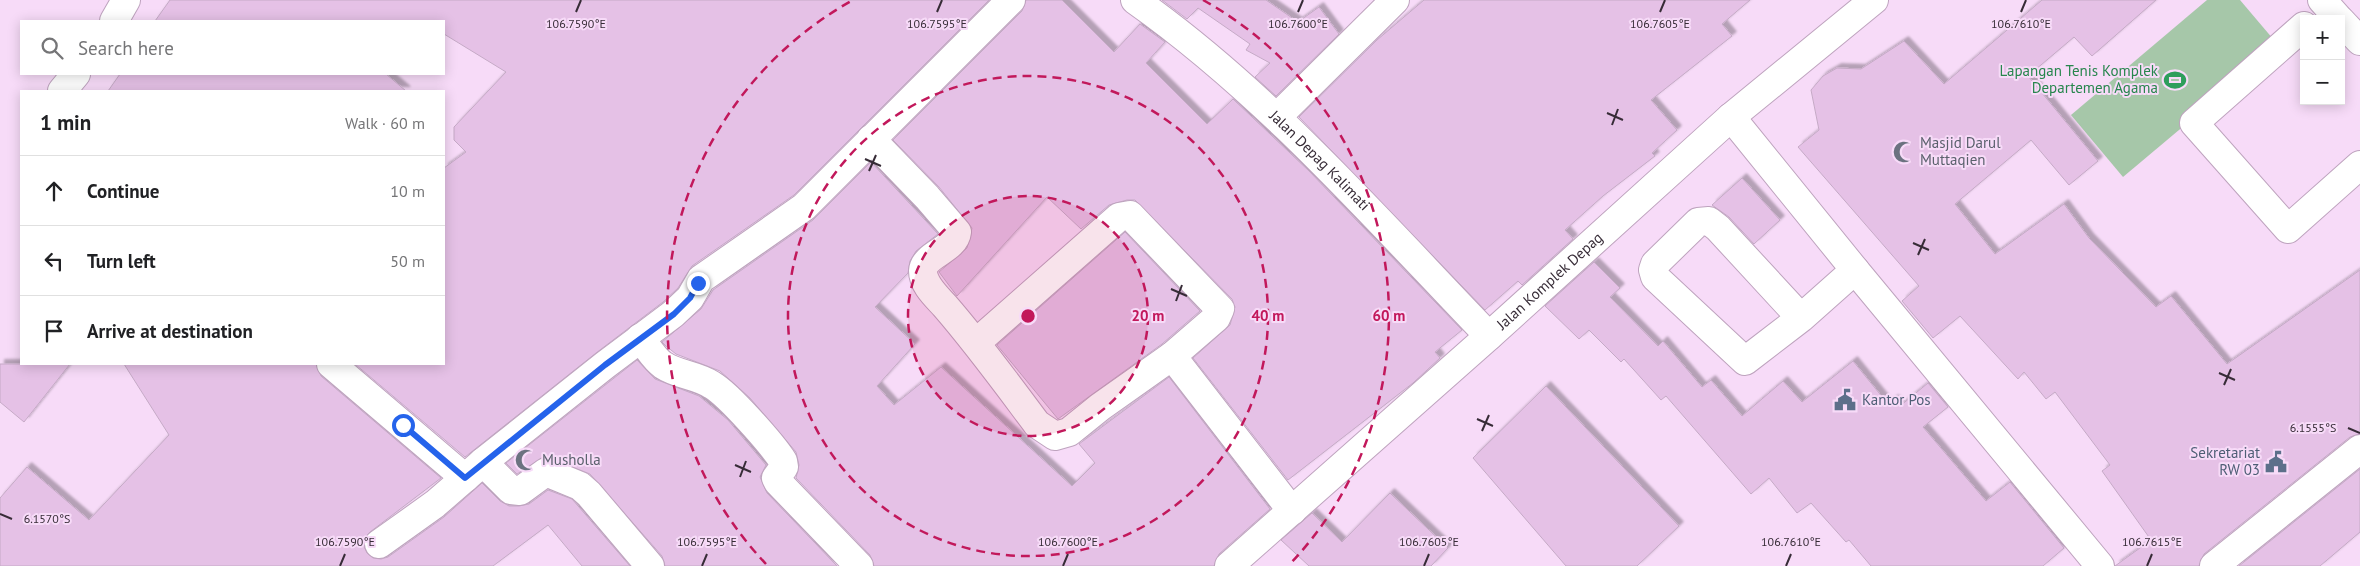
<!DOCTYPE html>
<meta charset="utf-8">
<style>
:root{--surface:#fff;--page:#f6f6f6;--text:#202124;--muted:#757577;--line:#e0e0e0}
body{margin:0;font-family:"PT Sans",sans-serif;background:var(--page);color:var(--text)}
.controls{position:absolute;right:15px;top:15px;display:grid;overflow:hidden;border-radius:0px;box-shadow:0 2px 12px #0003}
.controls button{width:45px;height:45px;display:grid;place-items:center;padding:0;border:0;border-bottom:1px solid var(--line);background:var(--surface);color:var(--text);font:25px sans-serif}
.stop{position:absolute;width:15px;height:15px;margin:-11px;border:4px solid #2563eb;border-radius:50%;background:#fff}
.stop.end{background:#2563eb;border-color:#fff;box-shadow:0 1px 5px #0008}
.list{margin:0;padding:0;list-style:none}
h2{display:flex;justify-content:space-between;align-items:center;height:65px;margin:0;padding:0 20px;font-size:21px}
h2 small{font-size:16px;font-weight:400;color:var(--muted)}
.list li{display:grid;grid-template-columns:32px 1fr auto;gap:15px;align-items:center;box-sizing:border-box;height:70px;padding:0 20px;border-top:1px solid var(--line)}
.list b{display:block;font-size:19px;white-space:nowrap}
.list em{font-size:16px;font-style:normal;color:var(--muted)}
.icon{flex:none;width:28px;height:28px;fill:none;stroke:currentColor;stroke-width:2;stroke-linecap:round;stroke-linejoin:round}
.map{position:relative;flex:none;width:2360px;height:566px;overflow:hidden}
.search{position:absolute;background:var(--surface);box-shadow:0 2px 12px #0003;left:20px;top:20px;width:425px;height:55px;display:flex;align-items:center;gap:12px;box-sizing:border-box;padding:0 18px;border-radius:0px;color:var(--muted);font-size:19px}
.panel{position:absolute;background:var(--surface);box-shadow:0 2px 12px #0003;left:20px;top:90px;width:425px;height:275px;border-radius:0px}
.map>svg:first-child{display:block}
.green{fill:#a6c7a9}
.building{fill:#e5c1e6;stroke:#c5aac6;filter:url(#shadow)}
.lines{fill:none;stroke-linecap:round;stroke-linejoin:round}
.minor-casing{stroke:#bea3be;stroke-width:30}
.minor{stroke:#fff;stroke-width:28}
.route{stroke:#2563eb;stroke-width:6}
.ticks{fill:none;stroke:#372c37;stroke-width:2}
.ring{fill:none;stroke:#c2185b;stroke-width:2.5;stroke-dasharray:9 6}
.labels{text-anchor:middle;stroke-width:4;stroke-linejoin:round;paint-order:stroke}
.leisure-label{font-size:15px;fill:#27864d;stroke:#f7dbf8;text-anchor:end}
.worship-label{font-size:15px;fill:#5b616d;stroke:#f7dbf8;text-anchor:start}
.street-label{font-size:15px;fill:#372c37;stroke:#f7dbf8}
.service-label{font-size:15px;fill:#4e5e75;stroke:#f7dbf8;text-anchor:start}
.ticks-label{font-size:12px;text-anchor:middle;fill:#372c37;stroke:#f7dbf8;stroke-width:4;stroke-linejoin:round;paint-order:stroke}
.centre{fill:#c2185b;stroke:#f7dbf8;stroke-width:2.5}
.ring-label{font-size:15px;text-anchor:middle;font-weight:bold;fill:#c2185b;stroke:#f7dbf8;stroke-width:4;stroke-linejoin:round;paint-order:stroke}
</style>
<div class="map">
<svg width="2360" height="566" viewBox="0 0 2360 566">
<defs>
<filter id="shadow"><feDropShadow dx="4.5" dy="-4.5" stdDeviation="1" flood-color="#0004"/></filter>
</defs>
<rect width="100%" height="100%" fill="#f7dbf8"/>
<path class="green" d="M 2207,0 L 2240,0 L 2279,46 L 2123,177 L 2071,115 Z"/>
<path class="building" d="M 170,0 L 989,0 L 794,195 L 692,266 L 678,288 L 663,302 L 596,353 L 465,457 L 355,364 L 444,364 L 444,168 L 466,152 L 454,140 L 454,127 L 506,72 L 444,34 L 444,21 L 155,21 Z
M 1026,0 L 1062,0 L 1114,52 L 1140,24 L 1165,42 L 1146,63 L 1207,124 L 1233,99 L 1309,171 L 1462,330 L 1435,352 L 1440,358 L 1413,383 L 1288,480 L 1193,358 L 1230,325 L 1235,307 L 1232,299 L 1135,200 L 1127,200 L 1109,205 L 1081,229 L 1047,197 L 957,296 L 939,272 L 967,248 L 972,228 L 939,187 L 893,140 L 1022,11 Z
M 1162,0 L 1266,0 L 1298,22 L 1319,7 L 1339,34 L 1276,96 L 1255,77 L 1270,63 L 1246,50 L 1250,44 L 1198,8 L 1187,19 Z
M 1424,0 L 1750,0 L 1722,24 L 1732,36 L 1651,100 L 1677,130 L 1652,153 L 1655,156 L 1603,196 L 1565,230 L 1573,239 L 1522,285 L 1518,281 L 1485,310 L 1299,117 L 1377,40 Z
M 2042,0 L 2156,0 L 2092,56 L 2074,37 L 2028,76 L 2098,161 L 2069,185 L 2031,140 L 1955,204 L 1995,254 L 2064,204 L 2089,238 L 2156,307 L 2171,296 L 2227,364 L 2360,270 L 2360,434 L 2350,437 L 2204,554 L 2199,566 L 2115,566 L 2151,540 L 2102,471 L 2110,465 L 2055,392 L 2046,399 L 2024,372 L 2018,379 L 1960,316 L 1933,338 L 1902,301 L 1919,286 L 1798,147 L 1819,130 L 1811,90 L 1823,76 L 1837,68 L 1861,69 L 1904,41 L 1944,84 Z
M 120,74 L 386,74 L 406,91 L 108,91 Z
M 871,162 L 938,234 L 916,251 L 910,261 L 908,273 L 875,307 L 915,344 L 877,386 L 894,405 L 941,367 L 1072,486 L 1095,463 L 1079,444 L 1169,377 L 1270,509 L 1219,554 L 1214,566 L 874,566 L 870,555 L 796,478 L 799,465 L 796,452 L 750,398 L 720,371 L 676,354 L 666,346 L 662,342 L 701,309 L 713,290 L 813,220 Z
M 1742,178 L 1780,220 L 1754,244 L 1729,217 L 1712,205 Z
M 1125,232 L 1200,311 L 1162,344 L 1058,419 L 997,345 Z
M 1594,262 L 1620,288 L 1610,297 L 1658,346 L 1663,341 L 1702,387 L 1711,380 L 1742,416 L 1783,381 L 1802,402 L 1853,361 L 1888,404 L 1894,399 L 1900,406 L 1928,383 L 1948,407 L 1923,427 L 1986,501 L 2010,482 L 2064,548 L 2043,566 L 1871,566 L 1849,540 L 1846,542 L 1811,503 L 1797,513 L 1769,478 L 1751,494 L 1666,396 L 1661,400 L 1624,359 L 1621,362 L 1589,330 L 1579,339 L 1545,306 Z
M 637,360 L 655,379 L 699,396 L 728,420 L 766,465 L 760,477 L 767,493 L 837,566 L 665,566 L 662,556 L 590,474 L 545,456 L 517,474 L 506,463 Z
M 0,364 L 70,364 L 24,422 L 0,402 Z
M 124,364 L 316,364 L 321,376 L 441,478 L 370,532 L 365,538 L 364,546 L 367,553 L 373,558 L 381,559 L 388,557 L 444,517 L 482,483 L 500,501 L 509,506 L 519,506 L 529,504 L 548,490 L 572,499 L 630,566 L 582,566 L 548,525 L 493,566 L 0,566 L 0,498 L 27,467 L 89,520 L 169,435 Z
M 1546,386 L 1679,526 L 1637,566 L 1566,566 L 1473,458 Z
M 2360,469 L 2360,532 L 2320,566 L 2239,566 Z
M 1390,493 L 1448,548 L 1431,566 L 1309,566 L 1281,540 L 1312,513 L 1342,542 Z"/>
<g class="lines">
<g class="minor-casing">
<g id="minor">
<path id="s1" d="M 1135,0 C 1268,94 1377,220 1489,336"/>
<path d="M 2322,0 L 2339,19"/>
<path d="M 114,21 L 126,0"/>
<path d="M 2341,21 L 2360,41"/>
<path d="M 2304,26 L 2194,123 L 2288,229 L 2360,165"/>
<path d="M 62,91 L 76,74"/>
<path d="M 1277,117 L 1395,0"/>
<path d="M 1731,117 L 1855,270 L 2100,566"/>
<path d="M 871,139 L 927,197 L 957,232 C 955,250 924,254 923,271 C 923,285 937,297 945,306 C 978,344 1007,384 1037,424 L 1055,436 L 1069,432 L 1100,407 L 1172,356"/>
<path d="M 1801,318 L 1718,228 L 1709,221 L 1698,222 L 1655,264 L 1653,270 L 1655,277 L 1745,361 L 1801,318 L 1855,270"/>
<path d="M 640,338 C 647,346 654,359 663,365 C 678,375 697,375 712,385 C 729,395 772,444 783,461 L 784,467 L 776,478 L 778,482 L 859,566"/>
<path d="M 977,342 L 1119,217 L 1130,215 L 1220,309 L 1216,318 L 1172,356 L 1292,511"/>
<path d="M 331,364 L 465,478 L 483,462 L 511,490 L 520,491 L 546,472 L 580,486 L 589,494 L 650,566"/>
<path d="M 483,462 L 605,365 L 673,314 L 690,298 L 701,279 L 804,207 L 1011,0"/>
<path d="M 379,544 L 435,504 L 465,478"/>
<path id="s2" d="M 1229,566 L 1489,336 L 1731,117 L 1874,0"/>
<path d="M 2214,566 L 2360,449"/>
</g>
</g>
<use href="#minor" class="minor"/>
</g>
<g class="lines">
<path class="route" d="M 403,425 L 465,478 L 605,365 L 674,314 L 690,298 L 698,283"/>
</g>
<path class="ticks" d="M 576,12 L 581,0M 937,12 L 942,0M 1298,12 L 1303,0M 1660,12 L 1665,0M 2021,12 L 2026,0M 1607,113 L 1623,120M 1612,125 L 1618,109M 865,159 L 881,166M 869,171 L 876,155M 1913,243 L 1929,250M 1918,255 L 1925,239M 1171,289 L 1187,296M 1176,301 L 1182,285M 2219,373 L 2235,380M 2224,385 L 2231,369M 1477,419 L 1493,426M 2348,428 L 2360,433M 1482,431 L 1489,415M 735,465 L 751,472M 740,477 L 746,461M 0,514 L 12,519M 340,566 L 345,554M 702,566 L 707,554M 1063,566 L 1068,554M 1424,566 L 1429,554M 1786,566 L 1791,554M 2147,566 L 2152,554"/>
<circle cx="1028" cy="316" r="120" fill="#c2185b" fill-opacity=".12"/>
<g class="ring">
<circle cx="1028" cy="316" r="120"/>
<circle cx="1028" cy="316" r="240"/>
<path d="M766 564A361 361 0 0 1 853 0M1203 0A361 361 0 0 1 1290 564"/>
</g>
<defs>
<g id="stadium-bare" transform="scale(1.725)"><path d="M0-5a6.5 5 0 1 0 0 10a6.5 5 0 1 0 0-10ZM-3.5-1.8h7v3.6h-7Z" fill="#2e9e5b" stroke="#f7dbf8" stroke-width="2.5" paint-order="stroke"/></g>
<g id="mosque-bare" transform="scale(1.725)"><path d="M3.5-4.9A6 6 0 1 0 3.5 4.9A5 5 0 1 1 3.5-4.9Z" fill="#6b7280" stroke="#f7dbf8" stroke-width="2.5" paint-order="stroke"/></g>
<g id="civic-bare" transform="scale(1.725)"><path d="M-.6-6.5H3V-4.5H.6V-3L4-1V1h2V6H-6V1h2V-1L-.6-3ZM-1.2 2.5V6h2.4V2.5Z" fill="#5c6f8a" stroke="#f7dbf8" stroke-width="2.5" paint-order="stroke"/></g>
</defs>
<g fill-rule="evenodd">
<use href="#stadium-bare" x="2175" y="80"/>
<use href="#mosque-bare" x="1904" y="152"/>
<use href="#civic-bare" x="1845" y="400"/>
<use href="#mosque-bare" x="526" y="460"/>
<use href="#civic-bare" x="2276" y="462"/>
</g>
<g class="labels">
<g class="leisure-label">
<text x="2158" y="76">Lapangan Tenis Komplek<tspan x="2158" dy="17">Departemen Agama</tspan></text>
</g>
<g class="worship-label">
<text x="1920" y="148">Masjid Darul<tspan x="1920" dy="17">Muttaqien</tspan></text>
<text x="542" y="465">Musholla</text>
</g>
<g class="street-label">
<text dy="5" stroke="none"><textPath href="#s1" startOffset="245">Jalan Depag Kalimati</textPath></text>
<text dy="5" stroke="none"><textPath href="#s2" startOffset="429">Jalan Komplek Depag</textPath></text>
</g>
<g class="service-label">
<text x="1862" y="405">Kantor Pos</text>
<text x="2260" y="458" text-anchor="end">Sekretariat<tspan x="2260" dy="17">RW 03</tspan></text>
</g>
</g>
<g class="ticks-label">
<text x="576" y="28">106.7590°E</text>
<text x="937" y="28">106.7595°E</text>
<text x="1298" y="28">106.7600°E</text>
<text x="1660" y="28">106.7605°E</text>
<text x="2021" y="28">106.7610°E</text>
<text x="2313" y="432">6.1555°S</text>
<text x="47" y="523">6.1570°S</text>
<text x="345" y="546">106.7590°E</text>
<text x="707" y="546">106.7595°E</text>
<text x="1068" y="546">106.7600°E</text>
<text x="1429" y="546">106.7605°E</text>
<text x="1791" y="546">106.7610°E</text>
<text x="2152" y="546">106.7615°E</text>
</g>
<circle cx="1028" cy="316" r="8" class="centre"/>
<g class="ring-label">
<text x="1148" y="321">20 m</text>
<text x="1268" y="321">40 m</text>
<text x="1389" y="321">60 m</text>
</g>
</svg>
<div class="controls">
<button>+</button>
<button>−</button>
</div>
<div class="stop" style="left:403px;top:425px"></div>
<div class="stop end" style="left:698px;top:283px"></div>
<div class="search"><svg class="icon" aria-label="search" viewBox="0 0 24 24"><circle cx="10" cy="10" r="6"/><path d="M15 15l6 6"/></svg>Search here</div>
<section class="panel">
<h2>1 min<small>Walk · 60 m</small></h2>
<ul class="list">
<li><svg class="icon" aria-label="ahead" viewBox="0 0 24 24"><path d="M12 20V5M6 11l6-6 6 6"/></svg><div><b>Continue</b></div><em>10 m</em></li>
<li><svg class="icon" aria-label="left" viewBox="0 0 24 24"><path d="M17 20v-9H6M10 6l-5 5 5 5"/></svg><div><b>Turn left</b></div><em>50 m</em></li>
<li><svg class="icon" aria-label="arrive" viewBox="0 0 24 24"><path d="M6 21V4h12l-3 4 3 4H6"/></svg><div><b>Arrive at destination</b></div></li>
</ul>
</section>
</div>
